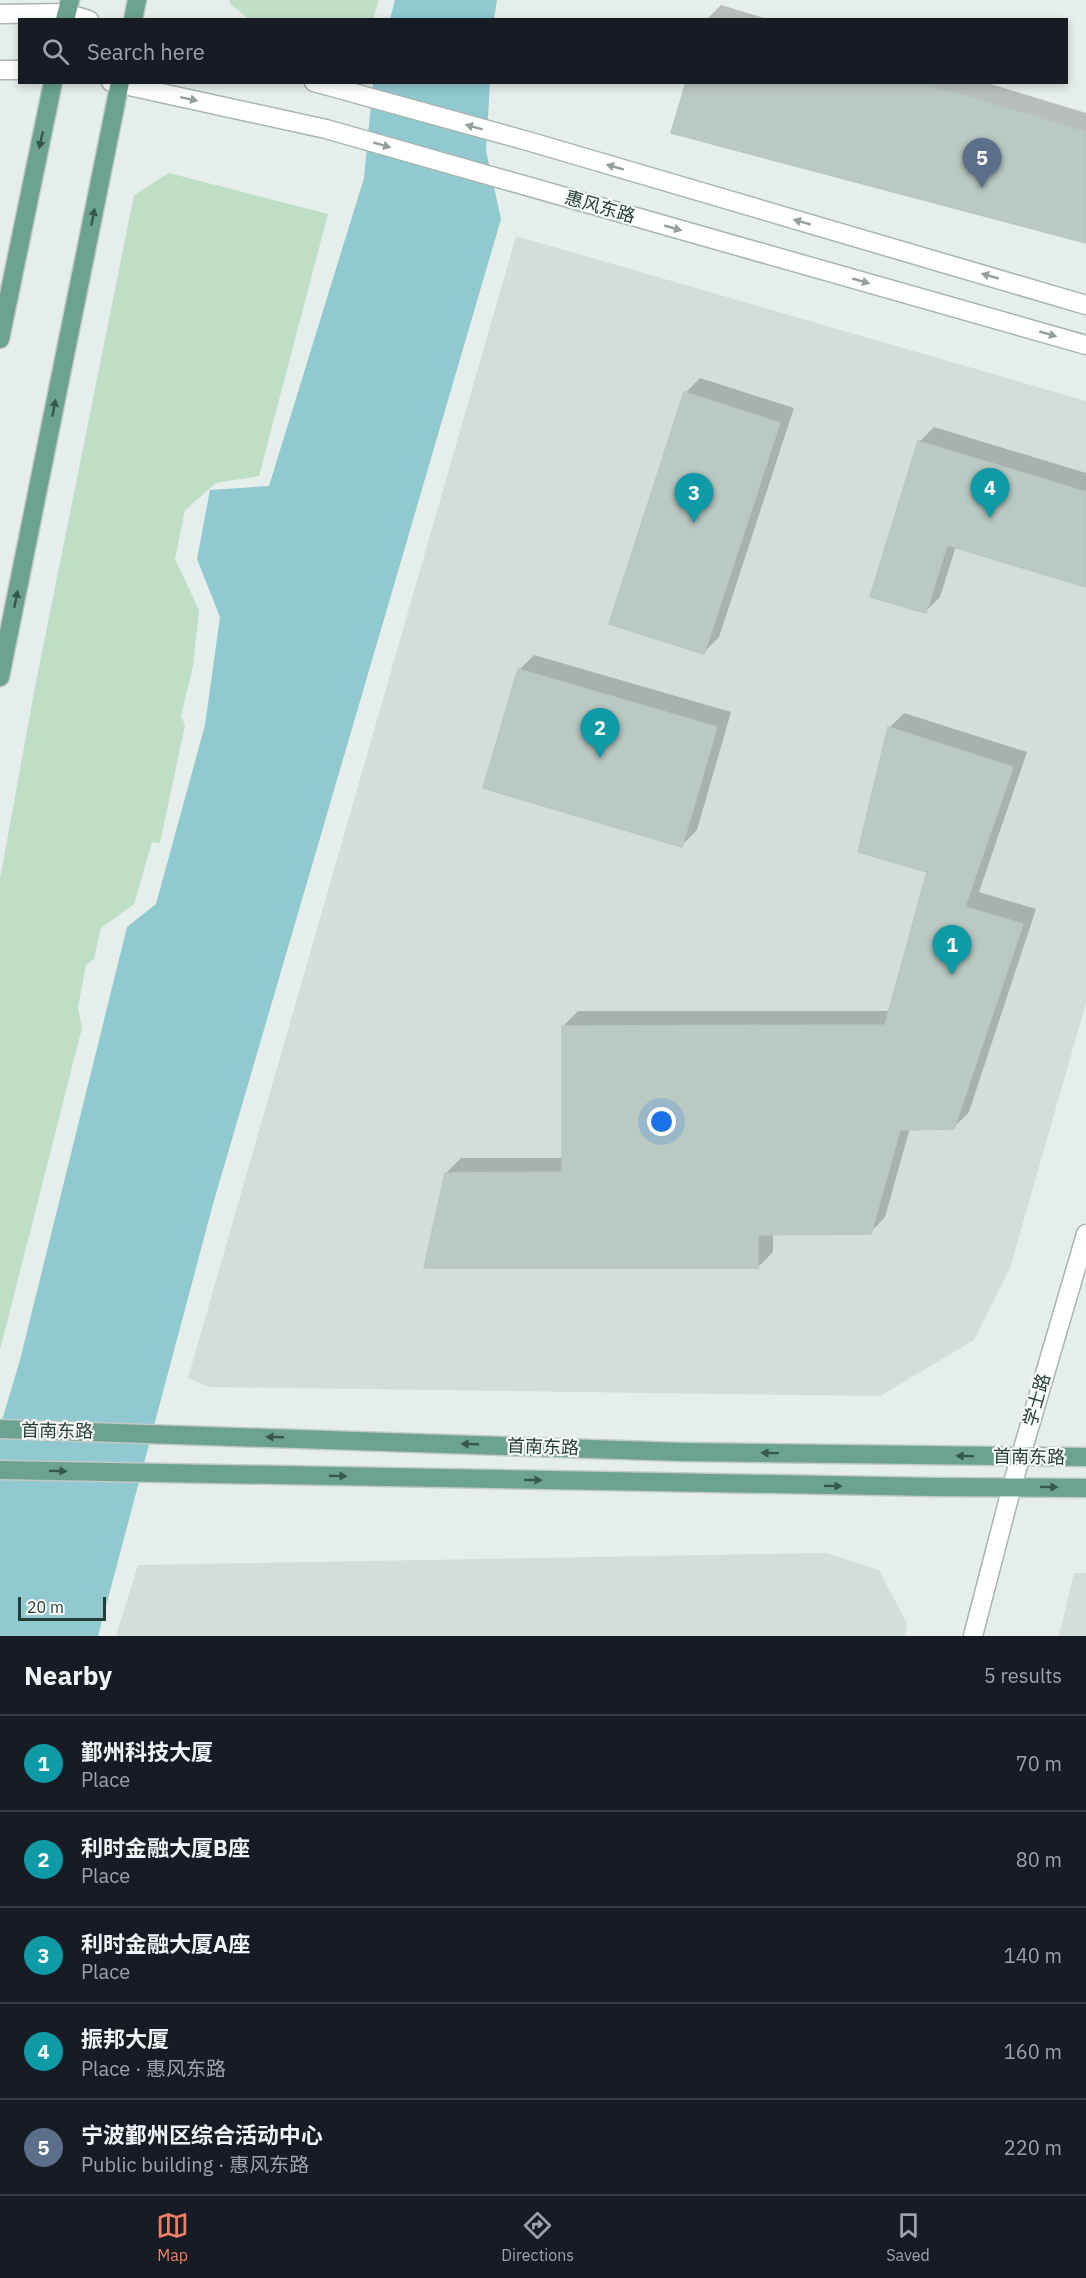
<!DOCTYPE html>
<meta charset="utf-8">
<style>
:root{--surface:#171b24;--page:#242831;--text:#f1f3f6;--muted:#9ea1a6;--line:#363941;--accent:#ed8064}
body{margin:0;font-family:"IBM Plex Sans","Noto Sans SC",sans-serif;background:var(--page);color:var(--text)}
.scale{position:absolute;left:18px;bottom:15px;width:88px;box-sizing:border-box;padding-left:6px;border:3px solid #253f37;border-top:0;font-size:16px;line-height:21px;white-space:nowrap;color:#253f37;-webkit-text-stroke:4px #f6faf8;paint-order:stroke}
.you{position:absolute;left:662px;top:1122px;width:21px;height:21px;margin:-15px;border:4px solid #fff;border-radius:50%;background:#1a73e8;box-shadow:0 0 0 9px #1a73e833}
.badge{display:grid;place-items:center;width:39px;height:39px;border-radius:50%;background:var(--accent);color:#fff;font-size:20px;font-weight:700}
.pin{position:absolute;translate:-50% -50px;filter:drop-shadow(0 2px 3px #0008)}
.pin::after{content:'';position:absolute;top:32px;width:21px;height:18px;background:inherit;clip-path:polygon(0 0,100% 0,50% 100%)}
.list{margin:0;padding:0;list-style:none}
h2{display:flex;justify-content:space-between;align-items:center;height:78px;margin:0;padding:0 24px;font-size:26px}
h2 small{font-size:20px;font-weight:400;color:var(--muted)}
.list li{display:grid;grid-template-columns:39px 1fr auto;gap:18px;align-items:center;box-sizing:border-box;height:96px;padding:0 24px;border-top:2px solid var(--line)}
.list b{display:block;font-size:22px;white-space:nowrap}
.list p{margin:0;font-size:20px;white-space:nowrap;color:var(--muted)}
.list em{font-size:20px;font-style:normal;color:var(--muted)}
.icon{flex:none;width:33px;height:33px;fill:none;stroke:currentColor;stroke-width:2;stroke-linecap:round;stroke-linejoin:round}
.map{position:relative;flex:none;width:1086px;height:1636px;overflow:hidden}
.search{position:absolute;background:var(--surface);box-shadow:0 3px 9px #0003;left:18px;right:18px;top:18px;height:66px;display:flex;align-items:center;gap:15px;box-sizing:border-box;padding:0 21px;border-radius:0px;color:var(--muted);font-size:22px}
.sheet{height:558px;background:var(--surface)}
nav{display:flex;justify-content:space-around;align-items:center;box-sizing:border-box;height:84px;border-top:2px solid var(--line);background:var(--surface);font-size:16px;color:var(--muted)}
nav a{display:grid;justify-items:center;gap:3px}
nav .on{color:var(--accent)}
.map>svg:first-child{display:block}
.built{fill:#d3ded8}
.green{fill:#bfdec6}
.water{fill:#90c9d0}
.shadow{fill:#0003}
.building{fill:#bac9c2;stroke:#b8c7c0;stroke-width:1.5}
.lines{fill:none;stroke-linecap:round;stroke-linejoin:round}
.minor-casing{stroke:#a8b6b1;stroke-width:21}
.major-casing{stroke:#c2c9c7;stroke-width:21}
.minor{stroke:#fff;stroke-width:18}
.major{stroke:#6ba291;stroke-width:18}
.oneway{fill:#929f9b}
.oneway2{fill:#36584e}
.labels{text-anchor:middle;stroke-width:4.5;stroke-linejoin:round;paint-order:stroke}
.street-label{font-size:18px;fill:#253f37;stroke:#f6faf8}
</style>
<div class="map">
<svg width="1086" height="1636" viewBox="0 0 1086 1636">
<rect width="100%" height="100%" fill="#e5eeea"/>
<path class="built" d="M 516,236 L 1086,401 L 1086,1003 L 1010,1268 L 974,1340 L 880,1396 L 209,1387 L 188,1378 Z
M 826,1553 L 879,1570 L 907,1624 L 905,1636 L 116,1636 L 138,1565 Z
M 1074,1573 L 1086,1573 L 1086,1636 L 1059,1636 Z"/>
<path class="green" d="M 229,0 L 379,0 L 373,20 L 249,19 L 231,5 Z
M 169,173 L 328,214 L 259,476 L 216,483 L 185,510 L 175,559 L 199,610 L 193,666 L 181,716 L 185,725 L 160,843 L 152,842 L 134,904 L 101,928 L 94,959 L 86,965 L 78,1007 L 82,1028 L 0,1350 L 0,879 L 35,687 L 134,195 Z"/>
<path class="water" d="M 395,0 L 497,0 L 494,19 L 390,19 Z
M 373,83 L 490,83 L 486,151 L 501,219 L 213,1204 L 98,1636 L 0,1636 L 0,1427 L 20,1360 L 127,927 L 156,904 L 205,725 L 220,617 L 197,559 L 210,490 L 269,486 L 364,178 Z"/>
<path class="shadow" d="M 721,5 L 771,20 L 706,20 Z
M 687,82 L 984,82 L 1086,113 L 1086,241 Z
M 700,378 L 794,408 L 719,637 L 704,652 L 685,393 Z
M 934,427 L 1086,473 L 1086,586 L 956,546 L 940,597 L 925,612 L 919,442 Z
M 534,655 L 731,712 L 697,830 L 682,845 L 519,670 Z
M 904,713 L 1027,752 L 979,892 L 1036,909 L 969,1112 L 954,1127 L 910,1128 L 885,1217 L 870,1233 L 773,1233 L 773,1252 L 758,1267 L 446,1173 L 461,1158 L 563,1158 L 563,1026 L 578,1011 L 890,1011 L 929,871 L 889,728 Z"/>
<path class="building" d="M 686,82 L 920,82 L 1086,132 L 1086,243 L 671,133 Z
M 684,392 L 780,423 L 704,654 L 609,624 Z
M 918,441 L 1086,492 L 1086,587 L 947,545 L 926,613 L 870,597 Z
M 518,669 L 717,727 L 682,847 L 483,788 Z
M 888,727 L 1013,767 L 965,907 L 1023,924 L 954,1129 L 900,1130 L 871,1234 L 758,1235 L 758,1268 L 424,1268 L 445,1173 L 562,1172 L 562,1026 L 885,1025 L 927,872 L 858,852 Z"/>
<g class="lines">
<g class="minor-casing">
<path id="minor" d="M 0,14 L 66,13 L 89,20
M 0,70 L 20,70
M 111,82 L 326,129 L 1086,345
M 314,82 L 531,142 L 1086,305
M 973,1636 L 1012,1486 L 1086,1234"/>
</g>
<g class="major-casing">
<path id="major" d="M 65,20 L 70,0
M 133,20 L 137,0
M 0,339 L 53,82
M 0,677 L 120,82
M 0,1429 L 681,1452 L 1086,1457
M 0,1470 L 934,1487 L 1086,1488"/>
</g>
<use href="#minor" class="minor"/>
<use href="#major" class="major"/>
</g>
<defs><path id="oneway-solid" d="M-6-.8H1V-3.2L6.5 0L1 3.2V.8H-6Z" transform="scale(1.5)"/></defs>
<g class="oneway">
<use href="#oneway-solid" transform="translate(189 99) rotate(12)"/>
<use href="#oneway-solid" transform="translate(474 127) rotate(-165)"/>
<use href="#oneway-solid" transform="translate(382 145) rotate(16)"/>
<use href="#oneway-solid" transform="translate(615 167) rotate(-164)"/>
<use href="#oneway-solid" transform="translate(802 222) rotate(-164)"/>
<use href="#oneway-solid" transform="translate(673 228) rotate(16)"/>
<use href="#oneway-solid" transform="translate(990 276) rotate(-164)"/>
<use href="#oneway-solid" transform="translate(861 281) rotate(16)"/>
<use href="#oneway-solid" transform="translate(1048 334) rotate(16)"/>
</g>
<g class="oneway2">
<use href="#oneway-solid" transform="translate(41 140) rotate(102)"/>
<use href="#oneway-solid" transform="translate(93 217) rotate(-79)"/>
<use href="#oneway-solid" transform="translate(54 408) rotate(-79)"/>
<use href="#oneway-solid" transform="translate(16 599) rotate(-79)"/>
<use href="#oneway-solid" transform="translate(275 1437) rotate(-178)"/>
<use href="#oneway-solid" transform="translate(470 1444) rotate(-178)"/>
<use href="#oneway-solid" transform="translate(770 1453) rotate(-179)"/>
<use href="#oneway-solid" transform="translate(965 1456) rotate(-179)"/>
<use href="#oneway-solid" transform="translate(58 1471) rotate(1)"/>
<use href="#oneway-solid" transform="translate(338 1476) rotate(1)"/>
<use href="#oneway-solid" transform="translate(533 1480) rotate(1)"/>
<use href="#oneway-solid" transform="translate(833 1486) rotate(1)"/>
<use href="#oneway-solid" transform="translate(1049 1487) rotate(1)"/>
</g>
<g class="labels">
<g class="street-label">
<text transform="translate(600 207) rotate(16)" y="6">惠风东路</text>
<text transform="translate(1037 1400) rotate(-74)" y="6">学士路</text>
<text transform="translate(57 1431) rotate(1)" y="6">首南东路</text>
<text transform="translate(543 1447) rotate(2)" y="6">首南东路</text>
<text transform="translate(1029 1457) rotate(1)" y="6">首南东路</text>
</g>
</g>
</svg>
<div class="scale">20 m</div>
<div class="you"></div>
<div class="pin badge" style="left:952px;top:975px;background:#0f9aa8">1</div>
<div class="pin badge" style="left:600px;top:758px;background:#0f9aa8">2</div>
<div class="pin badge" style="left:694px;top:523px;background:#0f9aa8">3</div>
<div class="pin badge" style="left:990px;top:518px;background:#0f9aa8">4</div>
<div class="pin badge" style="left:982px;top:188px;background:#5c6f8a">5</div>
<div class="search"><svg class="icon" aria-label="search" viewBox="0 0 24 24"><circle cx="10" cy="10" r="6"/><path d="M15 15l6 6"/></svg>Search here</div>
</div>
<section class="sheet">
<h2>Nearby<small>5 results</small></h2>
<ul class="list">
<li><span class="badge" style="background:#0f9aa8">1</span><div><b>鄞州科技大厦</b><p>Place</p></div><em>70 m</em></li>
<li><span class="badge" style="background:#0f9aa8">2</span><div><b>利时金融大厦B座</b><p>Place</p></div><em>80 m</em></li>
<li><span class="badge" style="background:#0f9aa8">3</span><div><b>利时金融大厦A座</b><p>Place</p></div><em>140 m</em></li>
<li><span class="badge" style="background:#0f9aa8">4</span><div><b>振邦大厦</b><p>Place · 惠风东路</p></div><em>160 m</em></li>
<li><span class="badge" style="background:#5c6f8a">5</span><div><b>宁波鄞州区综合活动中心</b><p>Public building · 惠风东路</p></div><em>220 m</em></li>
</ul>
</section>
<nav>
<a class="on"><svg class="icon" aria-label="map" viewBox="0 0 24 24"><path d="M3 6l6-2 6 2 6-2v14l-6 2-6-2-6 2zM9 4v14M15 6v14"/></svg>Map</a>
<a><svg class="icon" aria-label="directions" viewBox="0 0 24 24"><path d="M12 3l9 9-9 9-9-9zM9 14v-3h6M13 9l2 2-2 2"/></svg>Directions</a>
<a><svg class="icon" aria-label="saved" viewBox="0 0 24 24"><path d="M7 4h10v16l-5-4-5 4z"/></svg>Saved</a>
</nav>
